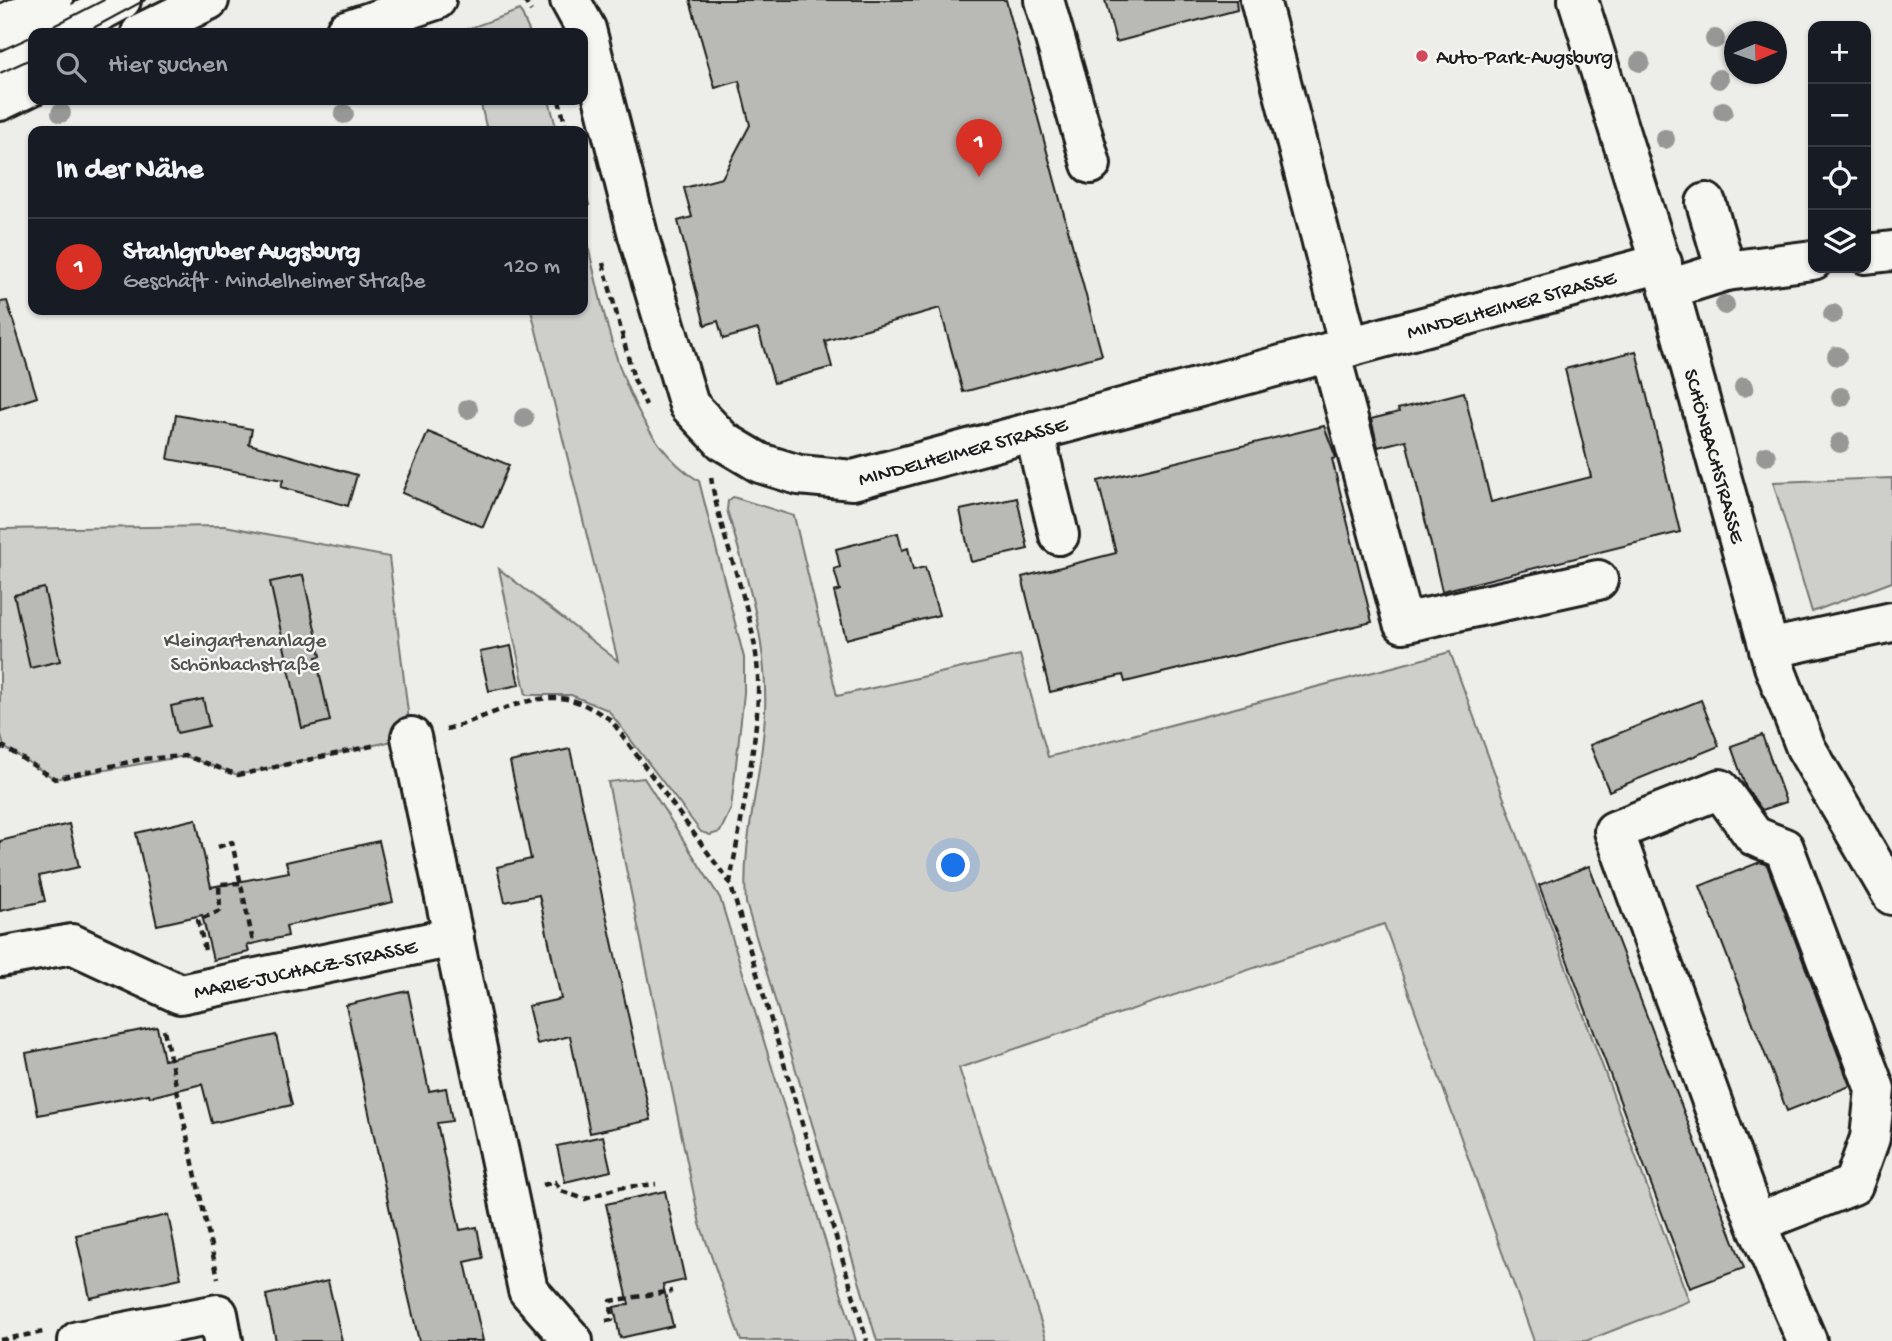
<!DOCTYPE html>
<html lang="de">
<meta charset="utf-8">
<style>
:root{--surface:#171b24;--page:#242831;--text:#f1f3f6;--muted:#9ea1a6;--line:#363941;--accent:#d93025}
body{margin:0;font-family:"Gochi Hand",sans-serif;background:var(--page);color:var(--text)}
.controls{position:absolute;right:21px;top:21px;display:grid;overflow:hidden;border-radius:14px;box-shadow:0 2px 5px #0004}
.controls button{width:63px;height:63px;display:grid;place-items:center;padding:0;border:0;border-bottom:2px solid var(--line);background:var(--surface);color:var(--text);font:35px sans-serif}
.compass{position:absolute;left:1724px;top:21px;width:63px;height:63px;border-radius:50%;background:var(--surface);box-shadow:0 2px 5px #0004;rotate:88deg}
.you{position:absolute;left:954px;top:866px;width:24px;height:24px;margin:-18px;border:5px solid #fff;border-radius:50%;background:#1a73e8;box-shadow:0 0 0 10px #1a73e833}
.badge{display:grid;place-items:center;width:46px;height:46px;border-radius:50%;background:var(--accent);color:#fff;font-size:23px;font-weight:700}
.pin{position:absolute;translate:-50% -58px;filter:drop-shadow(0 2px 4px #0008)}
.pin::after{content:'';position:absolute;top:37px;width:24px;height:21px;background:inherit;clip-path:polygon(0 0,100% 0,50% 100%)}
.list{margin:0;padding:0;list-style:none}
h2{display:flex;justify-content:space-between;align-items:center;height:91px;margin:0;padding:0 28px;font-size:30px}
h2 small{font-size:23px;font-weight:400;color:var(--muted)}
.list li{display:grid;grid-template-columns:46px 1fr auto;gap:21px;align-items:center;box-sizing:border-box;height:98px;padding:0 28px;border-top:2px solid var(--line)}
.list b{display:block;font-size:26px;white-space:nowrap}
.list p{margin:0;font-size:23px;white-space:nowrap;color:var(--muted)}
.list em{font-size:23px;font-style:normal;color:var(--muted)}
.icon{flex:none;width:38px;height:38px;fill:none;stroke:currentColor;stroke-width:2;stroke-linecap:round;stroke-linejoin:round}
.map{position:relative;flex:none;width:1892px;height:1341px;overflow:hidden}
.search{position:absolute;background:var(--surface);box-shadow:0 2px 5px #0004;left:28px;top:28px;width:560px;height:77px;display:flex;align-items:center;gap:18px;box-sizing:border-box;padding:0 24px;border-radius:14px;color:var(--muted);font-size:26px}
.panel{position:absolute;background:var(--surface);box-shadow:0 2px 5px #0004;left:28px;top:126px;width:560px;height:189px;border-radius:14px}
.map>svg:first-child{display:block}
.green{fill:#cececb;stroke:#757574;stroke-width:2}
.building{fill:#b9b9b6;stroke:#1c1c1c;stroke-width:2}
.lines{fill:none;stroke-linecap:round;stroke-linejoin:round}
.minor-casing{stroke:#1c1c1c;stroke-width:44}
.major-casing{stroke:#1c1c1c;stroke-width:44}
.path{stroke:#1c1c1c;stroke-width:4.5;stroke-dasharray:7 5;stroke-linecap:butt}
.minor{stroke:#f6f6f2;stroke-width:38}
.major{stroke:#f6f6f2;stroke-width:38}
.tram{stroke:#1c1c1c;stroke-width:2}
.tree{fill:#979795}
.poi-dot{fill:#d1495b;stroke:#f6f6f2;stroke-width:2.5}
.labels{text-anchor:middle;stroke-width:5;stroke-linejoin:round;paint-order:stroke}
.poi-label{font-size:21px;fill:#1c1c1c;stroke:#f6f6f2;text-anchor:start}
.street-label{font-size:21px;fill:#1c1c1c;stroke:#f6f6f2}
.park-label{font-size:21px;fill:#515151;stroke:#f6f6f2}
</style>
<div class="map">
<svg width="1892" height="1341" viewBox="0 0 1892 1341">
<rect width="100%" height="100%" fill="#edede9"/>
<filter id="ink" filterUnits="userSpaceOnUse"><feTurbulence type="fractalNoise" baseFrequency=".0143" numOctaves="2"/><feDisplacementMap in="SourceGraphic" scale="14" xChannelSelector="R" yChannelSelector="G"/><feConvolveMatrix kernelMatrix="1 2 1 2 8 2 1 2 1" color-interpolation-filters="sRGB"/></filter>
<g filter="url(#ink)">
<path class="green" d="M 520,10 L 530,33 L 463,33 L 462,31 Z
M 480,100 L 549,100 L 557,131 L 487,131 Z
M 583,226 C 605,310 620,432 699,481 L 744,658 L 744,693 L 731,809 L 720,832 L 710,835 L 701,832 L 608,710 L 571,695 L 526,695 L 499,569 L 618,661 L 531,310 L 583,310 Z
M 1892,478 L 1892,582 L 1812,612 L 1773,482 Z
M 733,497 L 794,516 L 837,696 L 1020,655 L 1048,757 L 1450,652 L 1689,1301 L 1586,1341 L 1534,1341 L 1384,924 L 959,1068 L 1047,1341 L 877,1341 L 746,903 C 741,838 763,776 765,712 C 768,641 747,577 727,510 L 728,501 Z
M 225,526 L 389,557 L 411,737 L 238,775 L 185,756 L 55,779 L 4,747 L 0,731 L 0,529 Z
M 644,778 L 720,898 L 856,1341 L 741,1341 L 700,1224 L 608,782 Z"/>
<path class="building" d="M 690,0 L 1006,0 L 1102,355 L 963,392 L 940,308 L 825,341 L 832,367 L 774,383 L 758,329 L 723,339 L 718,321 L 705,325 L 678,221 L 692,217 L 684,188 L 722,178 L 750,125 L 739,81 L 715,88 Z
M 1105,0 L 1236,0 L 1237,10 L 1116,42 Z
M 7,301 L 37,397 L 0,409 L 0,302 Z
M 1636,351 L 1680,532 L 1442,591 L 1406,440 L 1378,447 L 1371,419 L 1399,412 L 1398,409 L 1464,392 L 1491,502 L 1591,477 L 1565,369 Z
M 176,415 L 252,429 L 249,444 L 357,475 L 348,506 L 281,487 L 283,480 L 168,459 Z
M 1324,426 L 1336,458 L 1332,459 L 1372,622 L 1125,682 L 1123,675 L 1050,692 L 1022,577 L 1116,553 L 1098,481 Z
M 428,432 L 509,465 L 483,527 L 402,493 Z
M 1017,498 L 1028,549 L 971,562 L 960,510 Z
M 898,533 L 902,550 L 908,548 L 913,570 L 925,567 L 939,615 L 846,639 L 834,592 L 840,590 L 834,569 L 840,567 L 836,549 Z
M 303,575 L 321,656 L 316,657 L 330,721 L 302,728 L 270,582 Z
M 44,588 L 60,661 L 30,668 L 14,595 Z
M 511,646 L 519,685 L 489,691 L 480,652 Z
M 203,699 L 209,726 L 177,733 L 171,706 Z
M 1701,700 L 1719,746 L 1609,791 L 1590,745 Z
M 1762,735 L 1786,802 L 1762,810 L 1746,788 L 1731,746 Z
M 570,749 L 651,1120 L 590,1133 L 570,1036 L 537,1044 L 528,1006 L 561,999 L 539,895 L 505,902 L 497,867 L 531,859 L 510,762 Z
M 196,819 L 211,887 L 289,872 L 286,862 L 379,841 L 393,902 L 286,926 L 288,936 L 247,945 L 249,952 L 213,960 L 202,915 L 157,925 L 136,833 Z
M 69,824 L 79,867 L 39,876 L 45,901 L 0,911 L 0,841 Z
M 1760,862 L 1767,865 L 1850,1086 L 1787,1111 L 1700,886 Z
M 1589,866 L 1744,1268 L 1690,1288 L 1539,885 Z
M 408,991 L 429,1091 L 446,1088 L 452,1121 L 437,1123 L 460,1230 L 477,1227 L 483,1258 L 465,1262 L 483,1341 L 419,1341 L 406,1286 L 346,1005 Z
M 157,1027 L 164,1060 L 276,1035 L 292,1105 L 212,1123 L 202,1084 L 150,1097 L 149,1094 L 38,1115 L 26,1053 Z
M 603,1136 L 611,1171 L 565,1182 L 557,1146 Z
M 665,1191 L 685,1280 L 663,1285 L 673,1326 L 620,1338 L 614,1307 L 629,1304 L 606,1204 Z
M 168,1215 L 181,1278 L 90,1298 L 76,1235 Z
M 328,1281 L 342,1341 L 276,1341 L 266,1295 Z"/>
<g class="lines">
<g class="minor-casing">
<g id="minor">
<path id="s1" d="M 570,0 L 586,29 L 638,235 L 689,405 L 723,441 L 760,463 L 799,475 L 853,480 L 1662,263"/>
<path d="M 1044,0 L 1091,164"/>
<path d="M 1260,0 L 1349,347"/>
<path id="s2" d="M 1578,0 L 1669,289 L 1774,666 L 1806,748 L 1892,895"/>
<path d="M 60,33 L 121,0"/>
<path d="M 347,33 L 346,30 L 436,0"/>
<path d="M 0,61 L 33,46"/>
<path d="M 1706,203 L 1726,271"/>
<path d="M 1866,254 L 1892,251"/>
<path d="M 1669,289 L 1726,271 L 1813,260"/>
<path d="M 1330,352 L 1403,623 L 1598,580"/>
<path d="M 1034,431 L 1059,535"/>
<path d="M 1769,649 L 1892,622"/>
<path d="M 411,737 L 528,1290 L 573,1341"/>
<path id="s3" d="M 0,957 L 72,944 L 180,994 L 454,937"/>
<path d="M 1756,1223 L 1853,1185 L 1870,1138 L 1875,1089 L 1784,848 L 1754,836 L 1720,789 L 1614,831 L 1756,1223 L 1807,1341"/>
<path d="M 78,1341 L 218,1314 L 223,1341"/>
</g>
</g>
<g class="major-casing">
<path id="major" d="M 0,26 L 53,0
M 141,33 L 209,0
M 0,101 L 33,85"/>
</g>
<path class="path" d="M 524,0 L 531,11
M 559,100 L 567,131
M 583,188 L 588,207
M 603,263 L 634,379 L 646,405
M 711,477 C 721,544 755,608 758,676 C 760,737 740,821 730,883
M 446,729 C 483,720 528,692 567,699 C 582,702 598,712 611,720 L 730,883 L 867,1341
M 0,748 L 4,747 L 55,779 L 142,759 L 186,756 L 238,775 L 376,745
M 218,847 L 232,842 L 253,942
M 205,950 L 198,920 L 220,911 L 219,884 L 240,883
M 164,1030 L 218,1278
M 543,1185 L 555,1182 L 561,1191 L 585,1199 L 617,1188 L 656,1184
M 606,1321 L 612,1320 L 611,1301 L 672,1291
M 0,1340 L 43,1332"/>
<use href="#minor" class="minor"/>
<use href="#major" class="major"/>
<path class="tram" d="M 40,33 L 104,0
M 84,33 L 145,0
M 0,51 L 33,36
M 0,73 L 33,58"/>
</g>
<g class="tree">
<circle cx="1715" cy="39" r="10"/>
<circle cx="1640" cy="62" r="10"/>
<circle cx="1719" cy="79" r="10"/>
<circle cx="1723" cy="111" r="10"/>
<circle cx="61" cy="113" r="10"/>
<circle cx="344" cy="114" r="10"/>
<circle cx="1665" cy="139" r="10"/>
<circle cx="1725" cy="305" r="10"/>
<circle cx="1833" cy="314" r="10"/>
<circle cx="1837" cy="356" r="10"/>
<circle cx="1744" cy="387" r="10"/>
<circle cx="1841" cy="397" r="10"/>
<circle cx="468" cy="409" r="10"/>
<circle cx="524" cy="418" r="10"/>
<circle cx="1840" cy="443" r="10"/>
<circle cx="1766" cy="456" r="10"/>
</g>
</g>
<circle class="poi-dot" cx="1422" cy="56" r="7"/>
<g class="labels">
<g class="poi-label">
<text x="1436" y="63">Auto-Park-Augsburg</text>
</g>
<g class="street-label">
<text dy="7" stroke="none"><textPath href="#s1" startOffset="1292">MINDELHEIMER STRASSE</textPath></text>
<text dy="7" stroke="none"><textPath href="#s1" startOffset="724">MINDELHEIMER STRASSE</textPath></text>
<text dy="7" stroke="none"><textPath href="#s2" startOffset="476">SCHÖNBACHSTRASSE</textPath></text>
<text dy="7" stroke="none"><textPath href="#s3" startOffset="320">MARIE-JUCHACZ-STRASSE</textPath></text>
</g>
<g class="park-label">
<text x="245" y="646">Kleingartenanlage<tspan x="245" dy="24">Schönbachstraße</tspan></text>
</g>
</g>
</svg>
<div class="controls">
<button>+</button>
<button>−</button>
<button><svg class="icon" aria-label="locate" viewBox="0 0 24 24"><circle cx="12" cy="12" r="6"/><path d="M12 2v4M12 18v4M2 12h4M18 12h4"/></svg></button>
<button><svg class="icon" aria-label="layers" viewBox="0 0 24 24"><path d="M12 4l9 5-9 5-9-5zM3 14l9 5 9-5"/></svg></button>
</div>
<svg class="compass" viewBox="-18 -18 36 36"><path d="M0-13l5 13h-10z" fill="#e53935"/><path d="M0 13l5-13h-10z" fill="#9ea1a6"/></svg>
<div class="you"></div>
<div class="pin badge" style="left:979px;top:177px">1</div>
<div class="search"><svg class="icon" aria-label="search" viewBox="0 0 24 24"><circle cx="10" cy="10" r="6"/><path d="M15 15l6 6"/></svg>Hier suchen</div>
<section class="panel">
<h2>In der Nähe<small></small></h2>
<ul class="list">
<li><span class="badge">1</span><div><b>Stahlgruber Augsburg</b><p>Geschäft · Mindelheimer Straße</p></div><em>120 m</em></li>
</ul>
</section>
</div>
